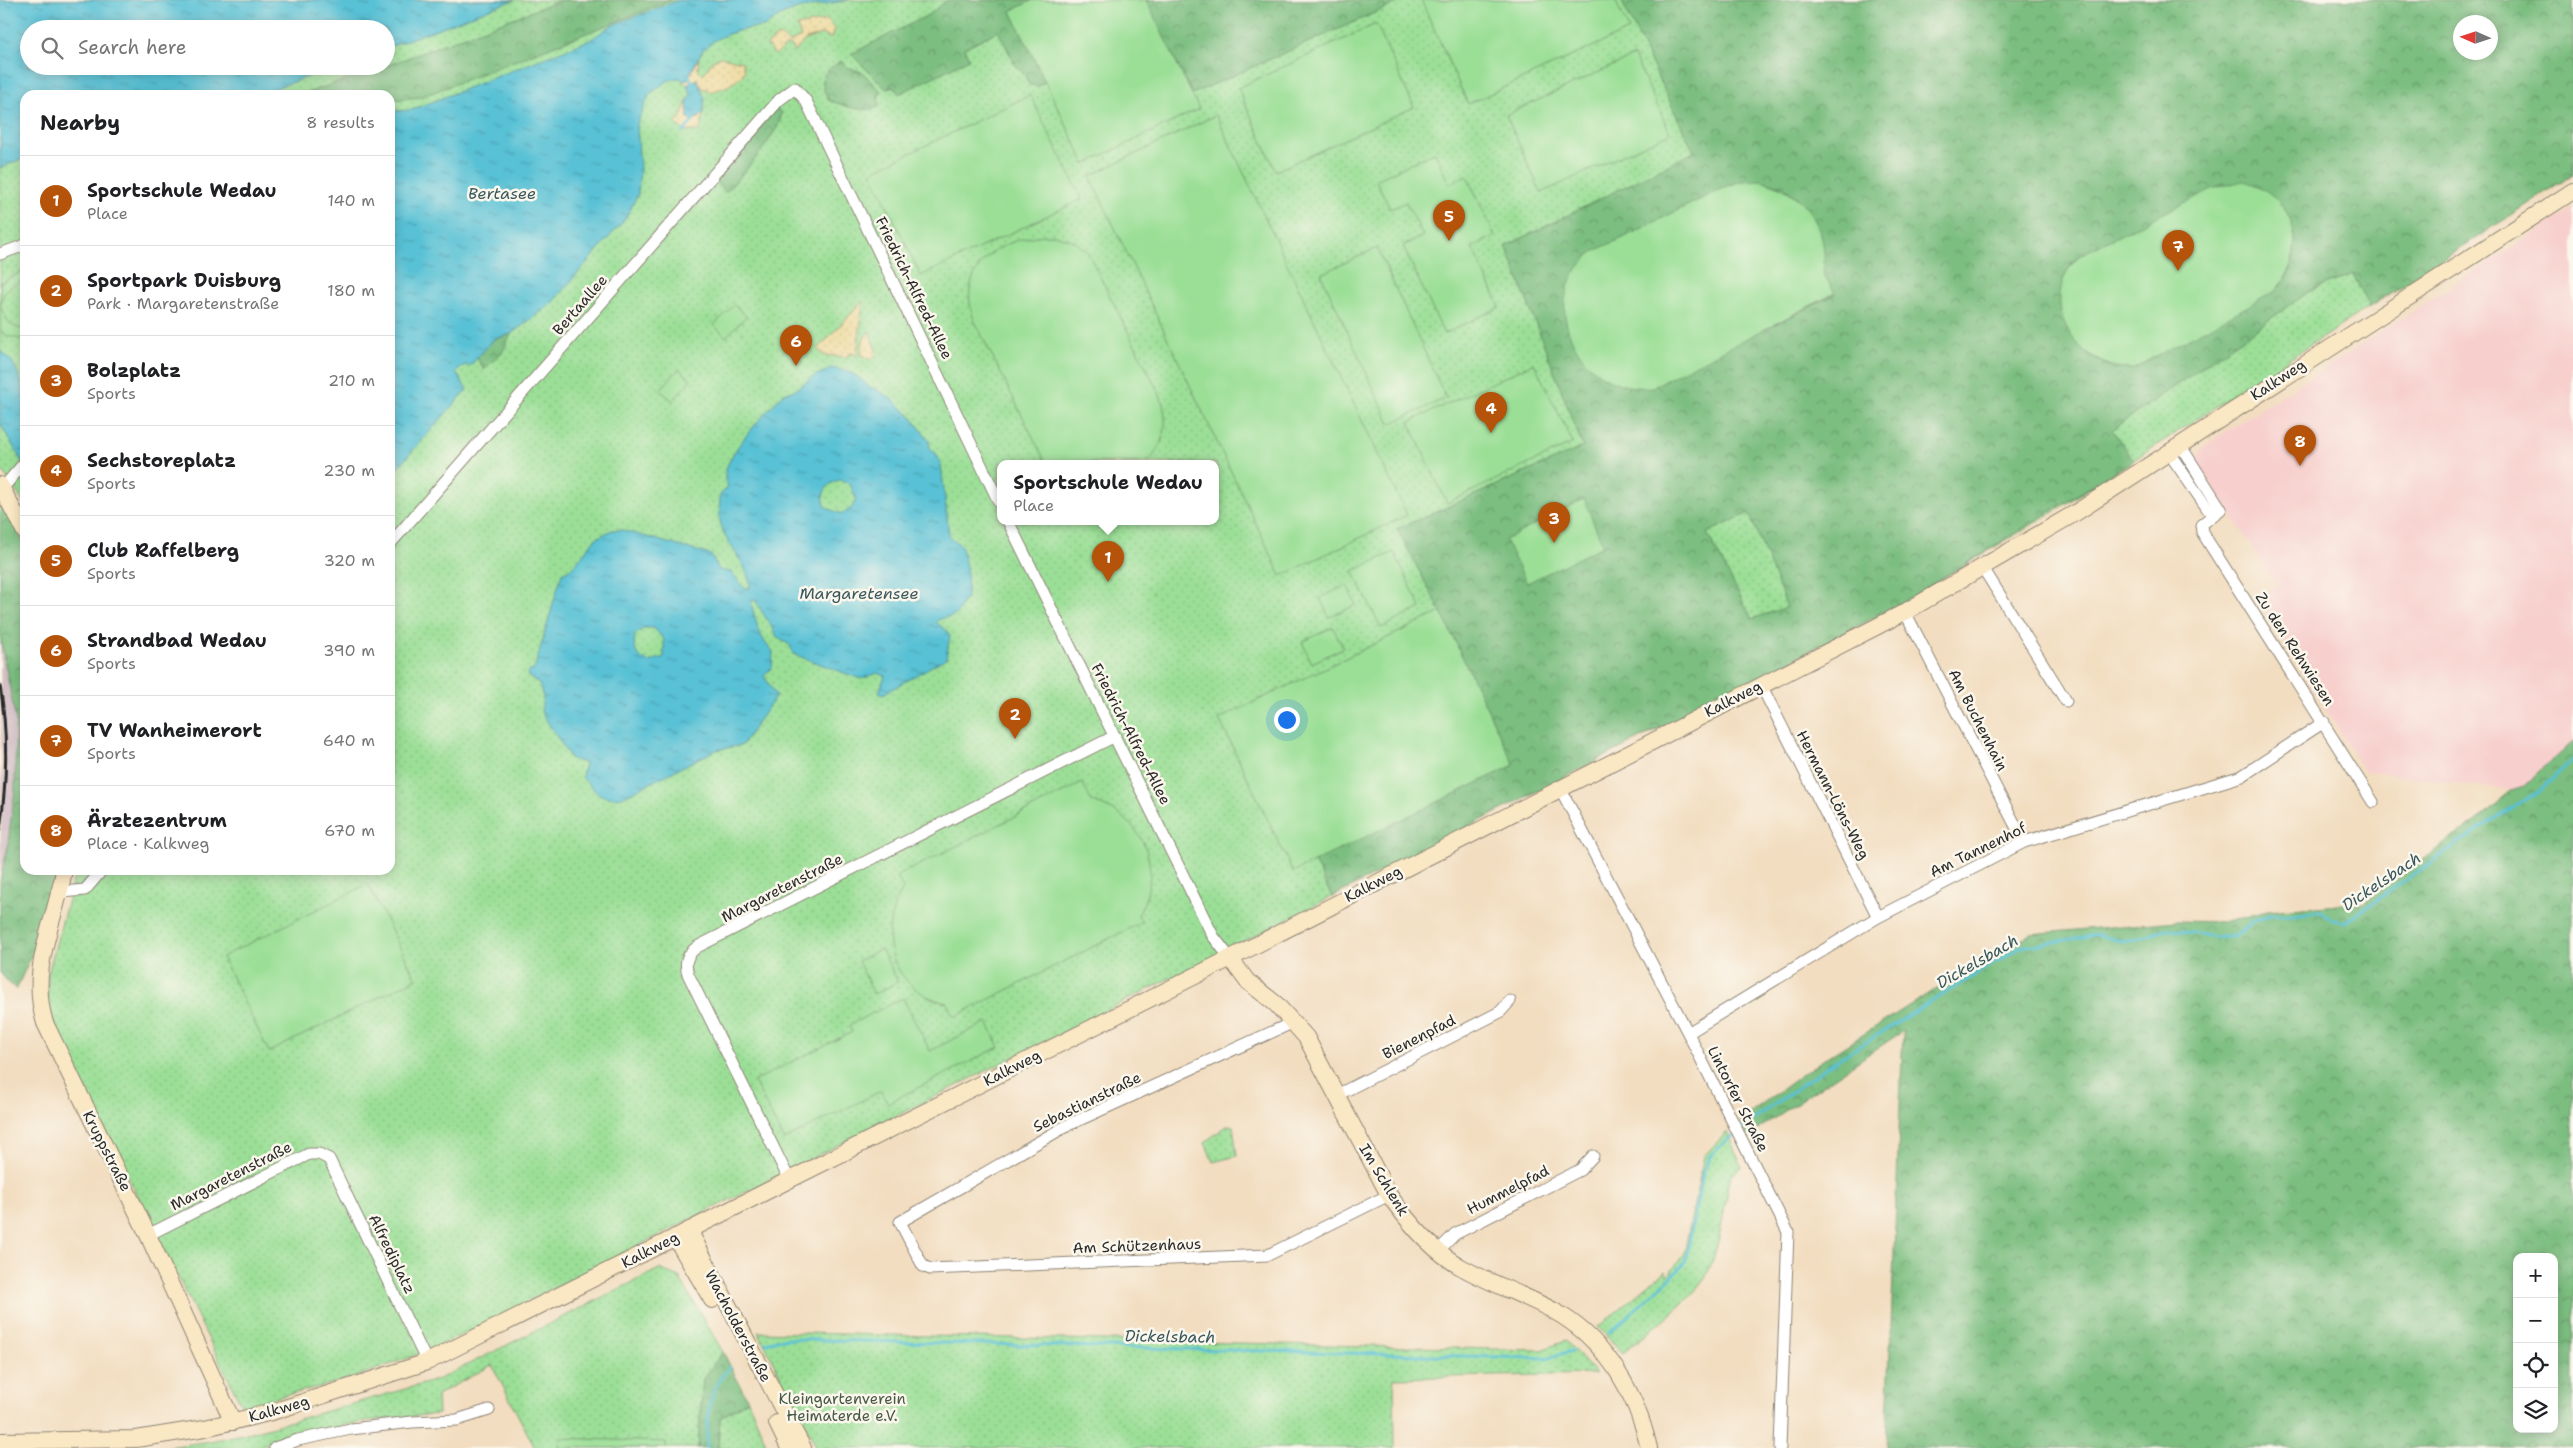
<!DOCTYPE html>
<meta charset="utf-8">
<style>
:root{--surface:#fff;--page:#f6f6f6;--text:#202124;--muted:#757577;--line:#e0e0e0;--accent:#b45309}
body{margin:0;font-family:"Shantell Sans",sans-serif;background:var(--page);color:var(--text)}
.controls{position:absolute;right:15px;bottom:15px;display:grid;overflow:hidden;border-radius:10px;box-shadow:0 2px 12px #0003}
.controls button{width:45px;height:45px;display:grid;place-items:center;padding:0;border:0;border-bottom:1px solid var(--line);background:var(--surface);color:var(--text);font:25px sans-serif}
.compass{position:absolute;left:2453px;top:15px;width:45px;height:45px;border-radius:50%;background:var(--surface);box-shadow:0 2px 12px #0003;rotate:273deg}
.you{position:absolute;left:1286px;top:719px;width:18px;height:18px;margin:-12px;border:4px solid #fff;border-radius:50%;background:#1a73e8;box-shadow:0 0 0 8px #1a73e833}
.badge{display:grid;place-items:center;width:32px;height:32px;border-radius:50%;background:var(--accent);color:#fff;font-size:16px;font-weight:700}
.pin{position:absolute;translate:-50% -41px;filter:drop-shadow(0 1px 2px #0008)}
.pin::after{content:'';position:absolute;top:26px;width:18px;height:15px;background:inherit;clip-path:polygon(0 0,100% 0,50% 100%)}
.popup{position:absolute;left:997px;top:460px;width:222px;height:65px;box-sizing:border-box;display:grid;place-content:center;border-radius:10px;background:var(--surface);filter:drop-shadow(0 1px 4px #0005);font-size:16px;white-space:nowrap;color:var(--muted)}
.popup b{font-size:19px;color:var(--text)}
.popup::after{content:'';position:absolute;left:50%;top:100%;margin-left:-10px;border:10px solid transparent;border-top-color:var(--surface)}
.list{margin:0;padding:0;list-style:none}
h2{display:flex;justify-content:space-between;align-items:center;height:65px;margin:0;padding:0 20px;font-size:21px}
h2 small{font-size:16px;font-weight:400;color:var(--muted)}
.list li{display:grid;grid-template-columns:32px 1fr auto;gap:15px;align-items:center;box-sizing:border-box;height:90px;padding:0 20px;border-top:1px solid var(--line)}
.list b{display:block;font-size:19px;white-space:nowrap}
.list p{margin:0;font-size:16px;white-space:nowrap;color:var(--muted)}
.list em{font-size:16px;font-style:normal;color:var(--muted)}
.icon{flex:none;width:28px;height:28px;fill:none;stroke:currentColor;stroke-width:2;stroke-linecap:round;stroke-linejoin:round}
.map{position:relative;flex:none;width:2573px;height:1448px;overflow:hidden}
.search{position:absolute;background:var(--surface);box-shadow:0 2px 12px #0003;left:20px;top:20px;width:375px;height:55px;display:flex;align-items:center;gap:12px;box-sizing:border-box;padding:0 18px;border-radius:28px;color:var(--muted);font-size:19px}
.panel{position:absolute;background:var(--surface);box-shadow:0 2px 12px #0003;left:20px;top:90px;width:375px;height:785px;border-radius:15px}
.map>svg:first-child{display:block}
.built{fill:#f7d0ce}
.industrial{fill:#d2bec4}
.green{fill:url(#green-dots);stroke:#638561;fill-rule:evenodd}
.forest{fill:url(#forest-crowns);stroke:#547456;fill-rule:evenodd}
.sand{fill:url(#sand-dots);stroke:#8c8264}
.pitch{fill:#9bdf97;stroke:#638561}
.water{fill:url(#water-ripples);stroke:#427680;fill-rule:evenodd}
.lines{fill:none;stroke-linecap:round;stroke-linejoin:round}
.stream{stroke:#58c1d5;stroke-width:3}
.street-casing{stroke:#8e8476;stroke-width:13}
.secondary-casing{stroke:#8e8476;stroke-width:18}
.street{stroke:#fff;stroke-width:11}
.secondary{stroke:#fae7c3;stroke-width:16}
.rail{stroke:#2b2b2b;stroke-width:3}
.labels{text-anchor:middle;stroke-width:5;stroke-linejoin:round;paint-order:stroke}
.street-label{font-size:15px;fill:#2b2b2b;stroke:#fbf7ec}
.park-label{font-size:15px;fill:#475846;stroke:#fbf7ec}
.water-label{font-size:16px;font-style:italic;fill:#38585e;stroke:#fbf7ec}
</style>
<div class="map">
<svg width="2573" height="1448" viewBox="0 0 2573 1448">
<defs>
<pattern id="green-dots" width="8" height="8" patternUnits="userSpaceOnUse" patternTransform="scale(1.25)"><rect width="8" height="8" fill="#9bdf97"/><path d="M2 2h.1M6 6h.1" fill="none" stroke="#86c082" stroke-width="1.8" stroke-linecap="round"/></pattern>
<pattern id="forest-crowns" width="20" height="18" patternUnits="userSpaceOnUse" patternTransform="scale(1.25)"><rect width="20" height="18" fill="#7cbe80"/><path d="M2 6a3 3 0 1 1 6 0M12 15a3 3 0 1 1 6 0" fill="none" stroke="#669b69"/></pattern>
<pattern id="sand-dots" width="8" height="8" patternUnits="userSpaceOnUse" patternTransform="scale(1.25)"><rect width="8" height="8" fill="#eeda9e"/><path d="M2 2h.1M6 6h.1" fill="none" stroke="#cb8" stroke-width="1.8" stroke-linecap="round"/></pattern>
<pattern id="water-ripples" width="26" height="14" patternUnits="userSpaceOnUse" patternTransform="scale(1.25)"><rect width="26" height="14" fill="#58c1d5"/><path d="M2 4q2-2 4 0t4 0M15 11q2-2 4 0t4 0" fill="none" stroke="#499dad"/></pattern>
</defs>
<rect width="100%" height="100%" fill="#fbf7ec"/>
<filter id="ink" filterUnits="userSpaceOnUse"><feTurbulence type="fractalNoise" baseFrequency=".02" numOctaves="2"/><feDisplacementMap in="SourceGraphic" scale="10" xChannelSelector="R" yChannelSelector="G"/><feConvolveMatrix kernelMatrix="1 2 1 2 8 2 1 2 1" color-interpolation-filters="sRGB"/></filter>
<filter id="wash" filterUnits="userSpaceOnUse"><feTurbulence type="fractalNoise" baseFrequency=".0096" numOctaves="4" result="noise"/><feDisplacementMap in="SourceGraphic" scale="20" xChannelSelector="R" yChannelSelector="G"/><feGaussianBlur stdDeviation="1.12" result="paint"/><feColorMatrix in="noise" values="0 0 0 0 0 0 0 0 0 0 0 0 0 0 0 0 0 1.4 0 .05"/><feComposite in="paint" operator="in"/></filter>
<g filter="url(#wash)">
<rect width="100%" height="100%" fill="#f2ddc0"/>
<path class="built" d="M 2573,208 L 2573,741 L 2524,786 L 2511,790 L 2364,771 L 2257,599 L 2277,586 L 2199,466 L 2198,456 L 2204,446 Z"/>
<path class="industrial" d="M 0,637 L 16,721 L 15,790 L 7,850 L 0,881 L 2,776 Z"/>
<path class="green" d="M 0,0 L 2573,0 L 2573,175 L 2055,511 L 1895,607 L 1332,897 L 433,1349 L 347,1380 L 242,1406 L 56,1032 L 48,1004 L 48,974 L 76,870 L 390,870 L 390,95 L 25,95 L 25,505 L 0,467 ZM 2460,22 L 2490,22 L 2490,52 L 2460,52 ZM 29,29 L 386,29 L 386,66 L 29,66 ZM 1000,463 L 1216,463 L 1216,521 L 1000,521 Z
M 1228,1125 L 1233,1126 L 1237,1156 L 1213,1162 L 1205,1142 Z
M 1727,1132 L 1742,1167 L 1731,1174 C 1725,1202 1719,1254 1705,1278 C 1689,1303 1646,1333 1623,1353 L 1598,1327 L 1665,1271 L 1668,1276 L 1684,1254 L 1704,1156 Z
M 659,1269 L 679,1277 L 723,1352 L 703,1379 L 698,1448 L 535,1448 L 492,1365 L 437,1395 L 438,1414 L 367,1421 L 290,1436 L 255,1448 L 160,1448 L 211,1441 L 256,1431 L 437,1380 Z
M 758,1332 L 1541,1350 L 1566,1341 L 1596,1374 L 1394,1378 L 1395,1448 L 817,1448 Z
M 748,1400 L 768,1448 L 718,1448 L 720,1418 Z"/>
<path class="forest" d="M 561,0 L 672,0 L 421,97 L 393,100 L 390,99 L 390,95 L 301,95 L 386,66 Z
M 948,0 L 1033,0 L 1011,11 L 1045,82 L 1038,86 L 1029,85 L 1025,75 L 1016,66 L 998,31 L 964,48 L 969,59 L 899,94 L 893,86 L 886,89 L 851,54 L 928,15 Z
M 1146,0 L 1404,0 L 1192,94 Z
M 1621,0 L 2573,0 L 2573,175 L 2369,307 L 2353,274 L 2310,291 L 2112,430 L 2134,460 L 1895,607 L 1332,897 L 1314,861 L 1514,765 L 1441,612 L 1397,529 L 1583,447 L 1506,246 L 1694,152 ZM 2460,22 L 2490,22 L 2490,52 L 2460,52 ZM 1742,181 L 1771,183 L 1785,188 L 1804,205 L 1820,231 L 1824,253 L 1823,273 L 1835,294 L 1782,321 L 1638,388 L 1603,377 L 1587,256 L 1727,186 ZM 2224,184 L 2294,258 L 2286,280 L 2274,292 L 2115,369 L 2088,355 L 2062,281 L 2072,262 L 2082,254 ZM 1749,513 L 1787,607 L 1752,619 L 1707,533 Z
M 841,61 L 849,68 L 862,72 L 881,91 L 878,98 L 880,106 C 865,115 843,105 828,100 C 819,77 821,74 841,61 Z
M 777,109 L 781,112 C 785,128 738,179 726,192 L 714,181 Z
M 511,334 L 503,351 L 484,370 L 477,358 L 494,339 Z
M 0,495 L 25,546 L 25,870 L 59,870 L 46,923 L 16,990 L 0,973 L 0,881 L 7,850 L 15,790 L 16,721 L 0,637 Z
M 2573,741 L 2573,1448 L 1886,1448 L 1903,1031 L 1748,1136 L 1740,1120 L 1815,1065 L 1964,971 L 2030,934 L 2176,921 L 2227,922 L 2267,911 L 2363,903 L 2499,804 L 2511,790 L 2524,786 ZM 2517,1257 L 2554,1257 L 2554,1429 L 2517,1429 Z
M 723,1352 L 748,1400 L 720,1418 L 718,1448 L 698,1448 L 703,1379 Z"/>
<path class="sand" d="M 827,20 L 834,29 L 831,38 L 821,34 L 805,40 L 795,52 L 793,47 L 787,45 L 775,55 L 767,45 L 779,35 L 789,43 L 801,37 L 797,26 Z
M 721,57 L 742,62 L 745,72 C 735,84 723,89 709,92 L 707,89 L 703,89 L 697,79 L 687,85 L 683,81 L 687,80 L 699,58 L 698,70 L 703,75 L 713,60 Z
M 688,99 L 687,104 L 698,119 L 703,114 L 700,131 L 684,131 L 675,122 L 680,119 Z
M 863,301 L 857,355 L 849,353 L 848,357 L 823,355 L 818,349 Z
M 869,331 L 877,353 L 870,360 L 865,356 L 861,355 L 863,340 Z"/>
<path class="pitch" d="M 1033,0 L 1146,0 L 1199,109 L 1085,164 L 1011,11 Z
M 1421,0 L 1615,0 L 1629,30 L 1468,104 Z
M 1376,24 L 1414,107 L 1276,171 L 1238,88 Z
M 1634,56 L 1670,133 L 1541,193 L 1506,115 Z
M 1030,95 L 1082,199 L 921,276 L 871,172 Z
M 1216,115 L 1407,515 L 1281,576 L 1090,176 Z
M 1435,152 L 1449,184 L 1467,176 L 1495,236 L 1472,247 L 1500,307 L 1444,334 L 1403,246 L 1423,236 L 1406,202 L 1390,209 L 1376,180 Z
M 1759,180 C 1803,189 1831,229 1823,273 L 1835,293 L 1652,387 C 1626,390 1598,379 1582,357 C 1559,325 1557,287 1587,257 C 1594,249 1611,244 1621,239 C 1656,221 1691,204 1727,186 L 1742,181 Z
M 2243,181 C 2296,194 2311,252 2274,292 L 2132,369 C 2072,368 2033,295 2082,254 L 2212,189 Z
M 1054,235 L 1074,241 L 1087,251 L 1160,395 C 1169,420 1167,443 1147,463 L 1046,463 L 974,320 C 954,264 1006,234 1054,235 Z
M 1377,248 L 1446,398 L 1390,424 L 1321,274 Z
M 25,270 L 25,280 C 11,285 3,290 0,305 L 0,283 Z
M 0,305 C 6,320 9,328 25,329 L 25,340 L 7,336 L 0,330 Z
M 734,305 L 746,316 L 726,337 L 714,325 Z
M 1534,363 L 1573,443 L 1447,503 L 1409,422 Z
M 679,369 L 691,379 L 673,401 L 660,390 Z
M 1584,499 L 1603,546 L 1527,583 L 1505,540 Z
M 1394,552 L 1421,608 L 1381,628 L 1353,571 Z
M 1347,585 L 1356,605 L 1329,617 L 1320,598 Z
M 1441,612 L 1514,765 L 1293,872 L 1219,719 Z
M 1333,627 L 1343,648 L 1312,663 L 1302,642 Z
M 1082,783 L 1092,802 C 1144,816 1165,868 1138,915 L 1142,922 L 954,1017 L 947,1003 C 892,991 874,934 903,889 L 897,876 Z
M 368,884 L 416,979 L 269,1052 L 222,957 Z
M 881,949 L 898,982 L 874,994 L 858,961 Z
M 903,998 L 930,1051 L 987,1022 L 999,1047 L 888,1103 L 881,1091 L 784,1140 L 754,1081 L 852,1032 L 849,1025 Z
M 560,1438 L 666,1442 L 666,1448 L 559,1448 Z"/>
<path class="water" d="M 0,0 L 514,0 L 386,48 L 386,29 L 29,29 L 29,66 L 338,66 L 256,95 L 25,95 L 25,158 L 0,168 Z
M 679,0 L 849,0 C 816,7 791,4 764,27 C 744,28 713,35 701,53 C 695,62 692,71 687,80 L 683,81 L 680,78 C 663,79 663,87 650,93 L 637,124 L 640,169 L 638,194 L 625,219 L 550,305 L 511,334 L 494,339 L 470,366 L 465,365 L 456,372 L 467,390 L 390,476 L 390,111 L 411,110 L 590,40 L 612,25 Z
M 697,79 L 705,99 L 703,114 L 693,121 L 688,118 L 687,104 L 691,94 L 687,85 Z
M 0,351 C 33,370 25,434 25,467 L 0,423 Z
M 831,368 C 847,370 859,375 870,388 L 874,388 L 889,397 L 910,415 L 929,440 L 930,448 L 935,452 L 941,464 L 949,534 L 951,539 L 961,545 C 966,565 970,580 966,600 L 962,602 C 958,623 946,613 936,622 L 947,631 L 950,636 L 946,658 L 883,694 L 879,692 L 885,676 L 878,673 L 861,679 L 793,654 L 790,645 L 778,638 L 755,600 L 751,602 C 755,618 760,642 773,651 L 772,667 L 764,676 L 776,696 L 742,745 L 716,750 L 622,797 C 600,800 596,792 582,777 L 585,763 L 571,759 L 541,712 L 543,697 L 539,684 L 528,676 L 527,672 L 534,670 L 562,573 L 572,568 L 595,539 L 612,530 L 622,530 L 711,555 L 719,570 L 731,572 L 745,589 L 750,588 C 750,564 723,543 720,520 C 719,512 720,503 720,495 L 728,487 C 727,484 726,482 725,480 C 721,457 769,410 784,393 C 798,391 803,383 813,377 C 819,373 825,373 831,368 ZM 840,480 L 850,484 L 856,499 L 852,508 L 842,514 L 827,508 C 819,496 825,483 840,480 ZM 644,628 L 654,628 L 664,640 L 664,657 L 648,662 C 635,655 633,649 635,635 Z"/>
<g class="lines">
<path class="stream" d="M 689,76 L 692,82
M 684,131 L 693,121
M 1740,1129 L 1832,1063 L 2020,947 L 2098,935 L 2120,941 L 2136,939 L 2169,929 L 2215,937 L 2234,937 L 2255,920 L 2270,915 L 2294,915 L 2321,911 L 2333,920 L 2345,922 L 2511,807 L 2537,794 L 2573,759
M 1609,1333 L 1677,1272 L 1685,1262 L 1703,1172 L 1710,1156 L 1735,1133
M 766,1343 L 781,1339 L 1545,1358 L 1572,1351
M 707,1448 C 707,1418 707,1389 730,1367"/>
</g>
</g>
<g filter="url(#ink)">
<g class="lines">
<g class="street-casing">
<path id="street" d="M 0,254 L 25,245
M 2180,445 L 2221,509 L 2201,525 L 2202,532 L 2373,802
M 2169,453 L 2212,515
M 2,489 L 25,462
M 1008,521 L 1213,936 L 1230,958
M 390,544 L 779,100 L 795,88 L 806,101 L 1000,504
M 1983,568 L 2066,701
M 1905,612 L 2024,842
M 1761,685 L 1878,917
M 1560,788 L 1688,1033 L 1788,1232 L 1780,1448
M 61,892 L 85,890 L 102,870
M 1294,1022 L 1068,1125 L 900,1222 L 923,1266 L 930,1269 L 1268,1255 L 1389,1195
M 1688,1033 L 1878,917 L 2024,842 L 2242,776 L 2324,722
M 1337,1095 L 1500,1012 L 1510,1001
M 790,1181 L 688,974 C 684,961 687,955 697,947 L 1115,736
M 148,1235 L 309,1154 L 319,1154 L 329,1159 L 427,1362
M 1438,1251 L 1455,1234 L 1580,1170 L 1593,1156
M 275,1448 L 298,1440 L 351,1429 L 412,1422 L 457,1420 L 489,1410"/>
</g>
<g class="secondary-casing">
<path id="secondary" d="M 0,485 L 25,532
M 64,870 C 55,924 28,968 45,1023 L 148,1235 L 233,1422
M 1230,958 L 1247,981 L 1276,1004 L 1306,1037 L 1389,1195 C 1408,1222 1431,1250 1461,1267 C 1493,1285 1529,1296 1561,1315 C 1608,1344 1637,1395 1649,1448
M 689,1230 L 803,1448
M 675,1237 L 712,1300
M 777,1423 L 789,1448
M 0,1441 L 136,1439 L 205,1428 L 272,1412 L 427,1362 L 1213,967 L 1905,612 L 2077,512 L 2573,191"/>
</g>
<use href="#street" class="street"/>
<use href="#secondary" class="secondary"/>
<path class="rail" d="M 0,686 C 8,733 7,782 0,829"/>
</g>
</g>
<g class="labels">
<g class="street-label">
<text transform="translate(914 288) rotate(64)" y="5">Friedrich-Alfred-Allee</text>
<text transform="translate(580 305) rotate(-49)" y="5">Bertaallee</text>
<text transform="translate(2278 380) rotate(-33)" y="5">Kalkweg</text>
<text transform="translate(2295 649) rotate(57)" y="5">Zu den Rehwiesen</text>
<text transform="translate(1733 699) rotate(-27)" y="5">Kalkweg</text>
<text transform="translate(1978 720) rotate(63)" y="5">Am Buchenhain</text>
<text transform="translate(1131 734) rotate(63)" y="5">Friedrich-Alfred-Allee</text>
<text transform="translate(1833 795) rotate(63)" y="5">Hermann-Löns-Weg</text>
<text transform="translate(1978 850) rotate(-26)" y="5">Am Tannenhof</text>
<text transform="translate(1373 884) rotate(-27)" y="5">Kalkweg</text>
<text transform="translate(782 888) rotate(-27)" y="5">Margaretenstraße</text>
<text transform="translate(1419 1037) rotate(-27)" y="5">Bienenpfad</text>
<text transform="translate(1012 1068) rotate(-27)" y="5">Kalkweg</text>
<text transform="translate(1738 1099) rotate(63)" y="5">Lintorfer Straße</text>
<text transform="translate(1087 1102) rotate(-26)" y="5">Sebastianstraße</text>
<text transform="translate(107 1151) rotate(63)" y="5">Kruppstraße</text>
<text transform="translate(231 1176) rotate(-27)" y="5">Margaretenstraße</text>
<text transform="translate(1384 1180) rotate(59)" y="5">Im Schlenk</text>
<text transform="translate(1508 1190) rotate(-27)" y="5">Hummelpfad</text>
<text transform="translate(1137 1246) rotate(-2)" y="5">Am Schützenhaus</text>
<text transform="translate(650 1250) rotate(-27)" y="5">Kalkweg</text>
<text transform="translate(392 1254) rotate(64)" y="5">Alfrediplatz</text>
<text transform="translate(738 1326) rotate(62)" y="5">Wacholderstraße</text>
<text transform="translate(279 1409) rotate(-16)" y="5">Kalkweg</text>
</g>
<g class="park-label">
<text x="842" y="1404">Kleingartenverein<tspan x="842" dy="17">Heimaterde e.V.</tspan></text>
</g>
<g class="water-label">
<text x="502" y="199">Bertasee</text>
<text x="859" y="599">Margaretensee</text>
<text transform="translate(2381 881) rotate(-34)" y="6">Dickelsbach</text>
<text transform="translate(1977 961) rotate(-30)" y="6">Dickelsbach</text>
<text transform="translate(1170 1336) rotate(1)" y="6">Dickelsbach</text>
</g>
</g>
</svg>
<div class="controls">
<button>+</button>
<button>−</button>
<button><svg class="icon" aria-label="locate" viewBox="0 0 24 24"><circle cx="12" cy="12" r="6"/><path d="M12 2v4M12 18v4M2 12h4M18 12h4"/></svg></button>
<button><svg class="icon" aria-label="layers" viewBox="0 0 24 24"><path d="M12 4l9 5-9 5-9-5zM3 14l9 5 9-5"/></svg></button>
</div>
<svg class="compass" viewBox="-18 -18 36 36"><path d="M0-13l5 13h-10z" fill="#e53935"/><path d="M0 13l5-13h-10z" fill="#757577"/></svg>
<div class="you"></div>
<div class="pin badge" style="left:1108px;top:582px">1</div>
<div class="popup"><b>Sportschule Wedau</b>Place</div>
<div class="pin badge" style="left:1015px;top:739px">2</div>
<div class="pin badge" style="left:1554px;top:543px">3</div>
<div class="pin badge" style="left:1491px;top:433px">4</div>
<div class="pin badge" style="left:1449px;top:241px">5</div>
<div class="pin badge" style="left:796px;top:366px">6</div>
<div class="pin badge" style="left:2178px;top:271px">7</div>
<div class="pin badge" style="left:2300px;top:466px">8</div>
<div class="search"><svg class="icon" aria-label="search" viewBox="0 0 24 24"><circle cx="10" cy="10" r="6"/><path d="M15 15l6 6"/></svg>Search here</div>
<section class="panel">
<h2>Nearby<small>8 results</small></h2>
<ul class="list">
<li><span class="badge">1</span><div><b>Sportschule Wedau</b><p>Place</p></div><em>140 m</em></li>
<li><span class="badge">2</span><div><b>Sportpark Duisburg</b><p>Park · Margaretenstraße</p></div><em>180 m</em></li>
<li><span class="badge">3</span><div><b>Bolzplatz</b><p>Sports</p></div><em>210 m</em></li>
<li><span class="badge">4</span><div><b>Sechstoreplatz</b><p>Sports</p></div><em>230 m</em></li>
<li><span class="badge">5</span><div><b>Club Raffelberg</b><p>Sports</p></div><em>320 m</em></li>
<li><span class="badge">6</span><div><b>Strandbad Wedau</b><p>Sports</p></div><em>390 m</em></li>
<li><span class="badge">7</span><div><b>TV Wanheimerort</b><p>Sports</p></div><em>640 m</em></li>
<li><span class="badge">8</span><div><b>Ärztezentrum</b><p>Place · Kalkweg</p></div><em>670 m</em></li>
</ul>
</section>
</div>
